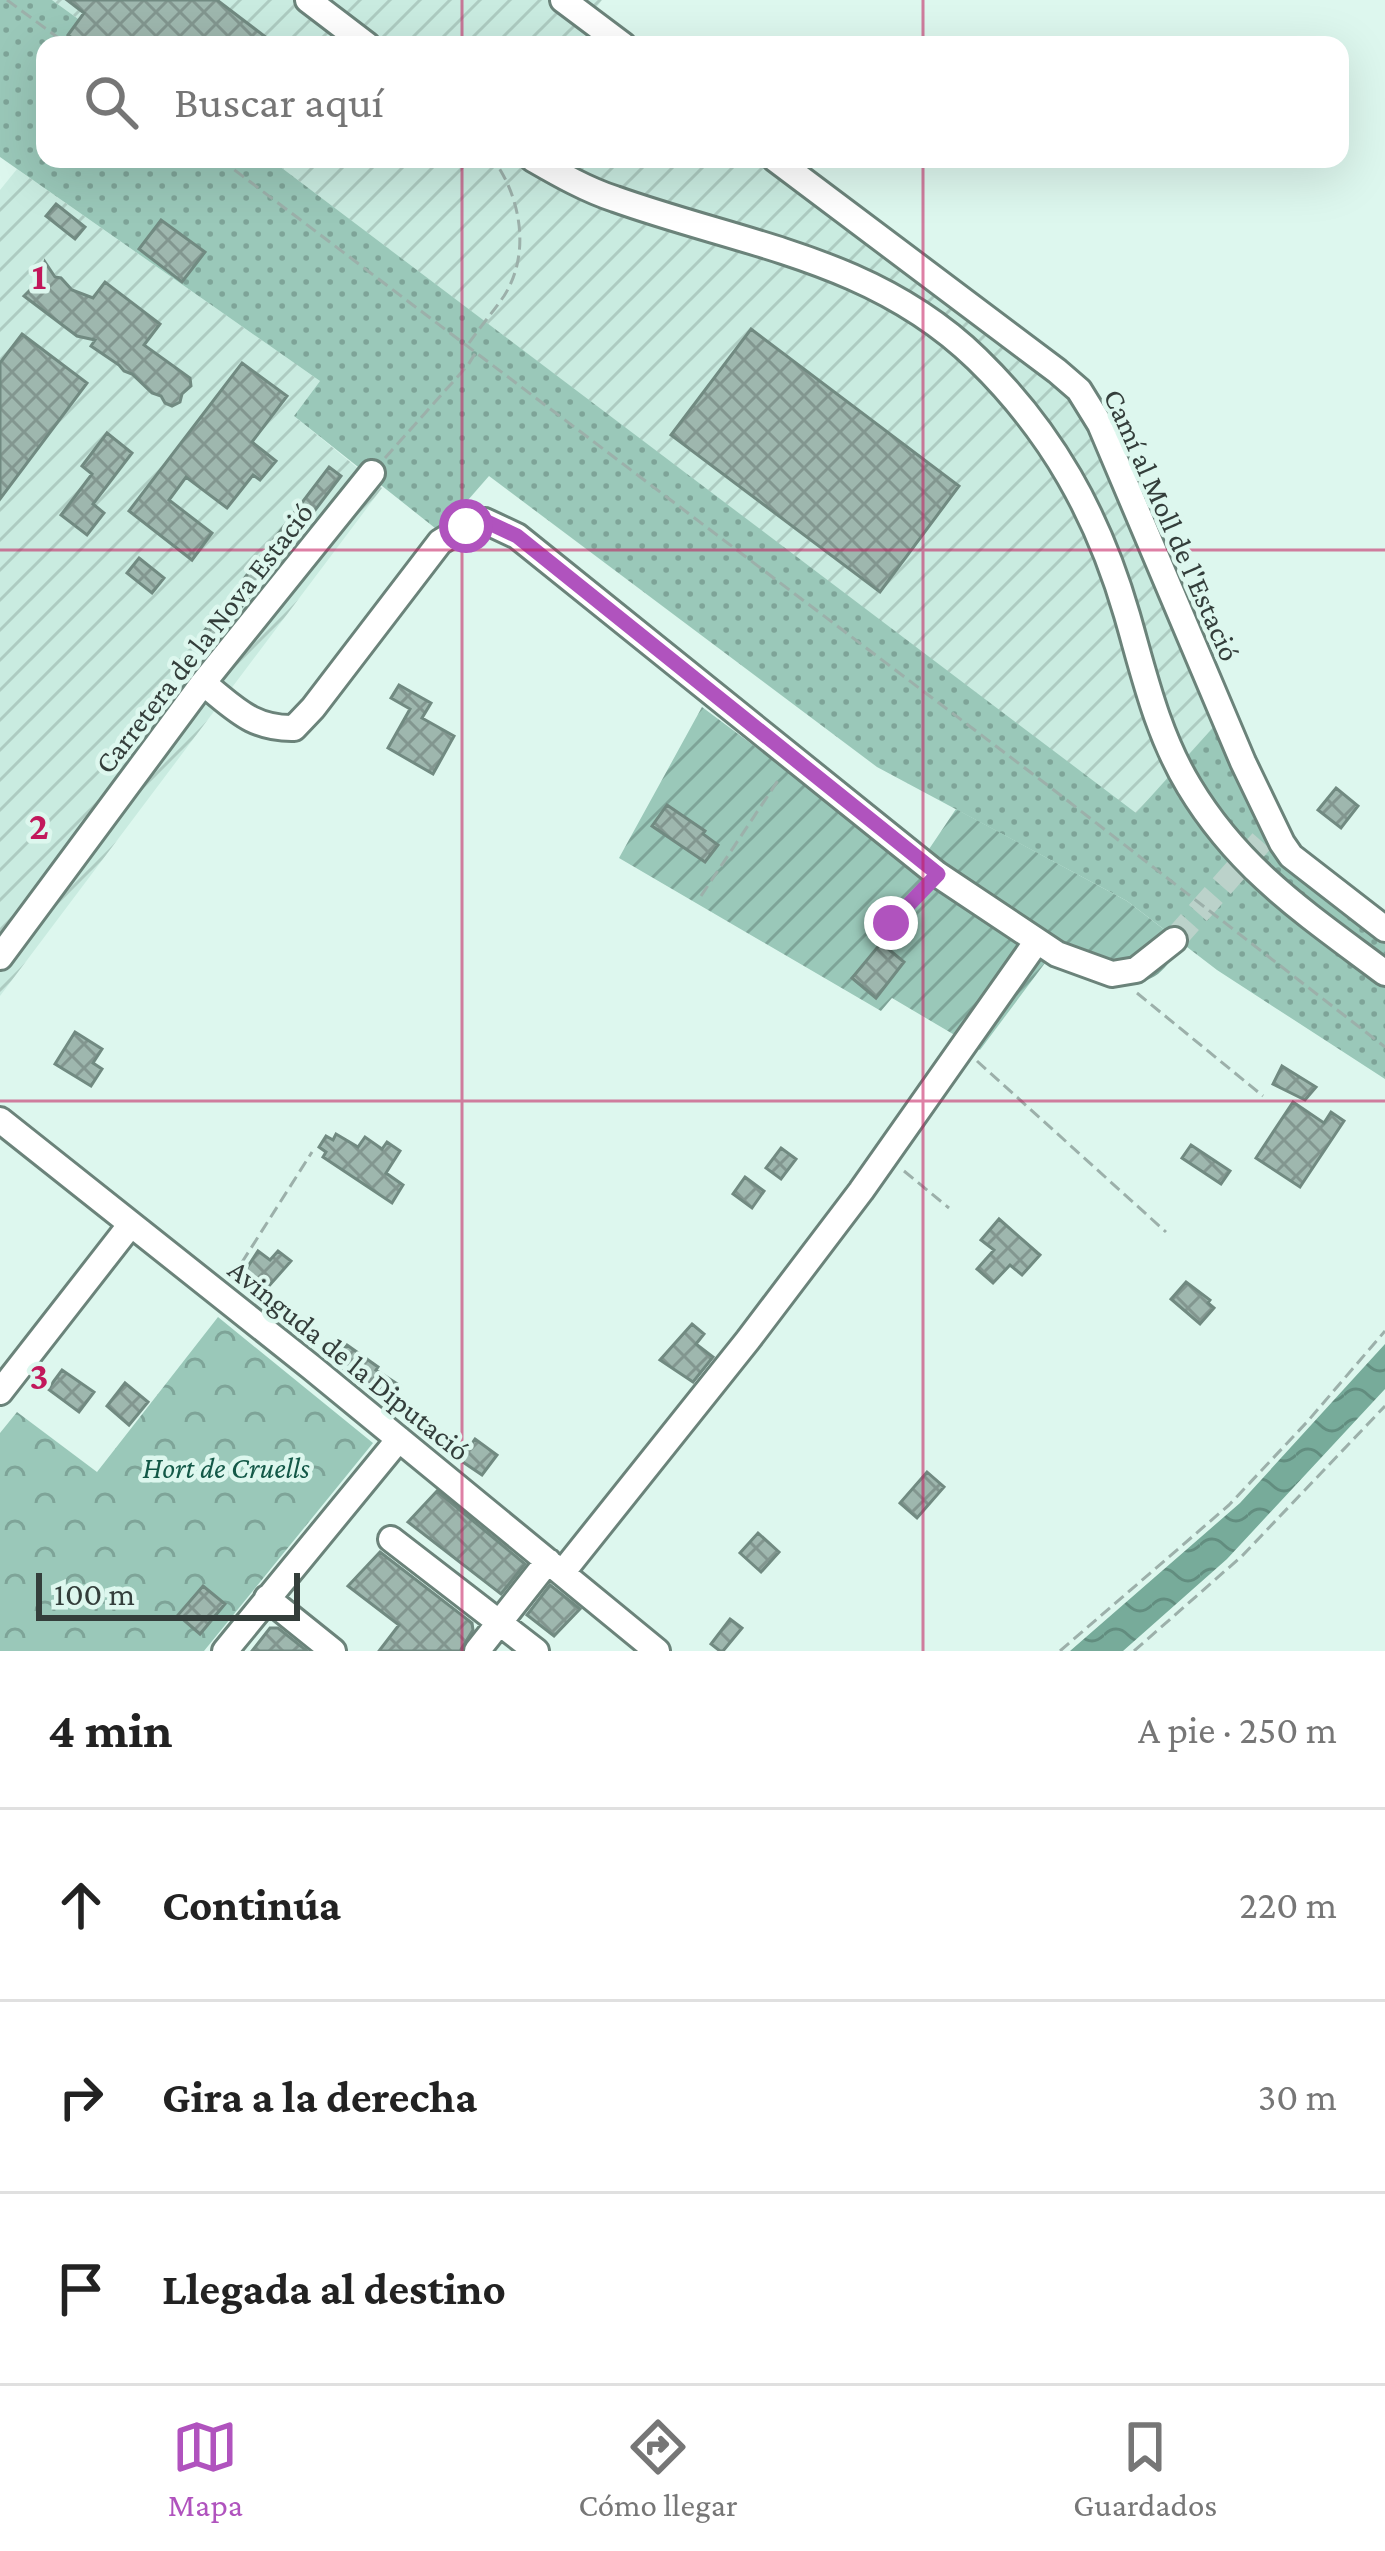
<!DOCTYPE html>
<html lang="es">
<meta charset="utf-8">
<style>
:root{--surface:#fff;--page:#f6f6f6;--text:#222;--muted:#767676;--line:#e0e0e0;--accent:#b053be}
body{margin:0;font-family:"Crimson Pro",serif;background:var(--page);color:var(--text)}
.scale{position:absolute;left:36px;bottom:30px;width:264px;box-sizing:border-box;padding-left:12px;border:6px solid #343e3b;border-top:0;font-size:33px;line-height:42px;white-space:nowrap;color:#343e3b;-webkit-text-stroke:9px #ddf7ee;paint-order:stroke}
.stop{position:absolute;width:36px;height:36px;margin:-27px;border:9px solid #b053be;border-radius:50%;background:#fff}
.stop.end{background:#b053be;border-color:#fff;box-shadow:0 3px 12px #0008}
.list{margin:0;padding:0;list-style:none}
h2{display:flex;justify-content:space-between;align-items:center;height:156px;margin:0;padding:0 48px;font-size:51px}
h2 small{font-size:39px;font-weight:400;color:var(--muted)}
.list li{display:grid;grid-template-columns:78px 1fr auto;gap:36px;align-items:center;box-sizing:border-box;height:192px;padding:0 48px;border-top:3px solid var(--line)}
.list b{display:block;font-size:45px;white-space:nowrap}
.list em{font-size:39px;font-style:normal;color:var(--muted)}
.icon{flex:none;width:66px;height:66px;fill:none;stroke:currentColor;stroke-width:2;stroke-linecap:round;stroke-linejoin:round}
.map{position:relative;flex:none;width:1385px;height:1651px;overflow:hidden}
.search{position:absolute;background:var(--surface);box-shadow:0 12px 48px #0002;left:36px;right:36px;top:36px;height:132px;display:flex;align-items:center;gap:30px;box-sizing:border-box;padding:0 42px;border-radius:24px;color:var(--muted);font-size:45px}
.sheet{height:732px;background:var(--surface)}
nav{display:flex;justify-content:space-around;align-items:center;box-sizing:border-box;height:168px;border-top:3px solid var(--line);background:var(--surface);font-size:33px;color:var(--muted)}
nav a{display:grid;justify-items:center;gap:6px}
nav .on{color:var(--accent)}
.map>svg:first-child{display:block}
.industrial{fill:url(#industrial-furrows)}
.grass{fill:url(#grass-dots)}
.forest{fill:url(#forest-crowns)}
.garden{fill:url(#garden-furrows)}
.water{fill:url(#water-waves)}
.building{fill:url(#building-cross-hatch);stroke:#718a81;stroke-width:3}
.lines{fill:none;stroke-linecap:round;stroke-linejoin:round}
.minor-tunnel{stroke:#bbd2ca;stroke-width:24;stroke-dasharray:24 12;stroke-linecap:butt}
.minor-casing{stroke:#6b837a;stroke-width:30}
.path{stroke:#9cb0aa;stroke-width:3;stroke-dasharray:12 6;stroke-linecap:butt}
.minor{stroke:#fff;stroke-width:24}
.route{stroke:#b053be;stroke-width:15}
.grid{fill:none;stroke:#c2185b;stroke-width:3;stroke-opacity:0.55}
.labels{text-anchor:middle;stroke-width:9;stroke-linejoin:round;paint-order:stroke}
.street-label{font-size:30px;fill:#343e3b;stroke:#ddf7ee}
.park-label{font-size:30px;font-style:italic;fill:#135847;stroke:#ddf7ee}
.grid-label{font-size:39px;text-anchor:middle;font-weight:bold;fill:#c2185b;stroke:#ddf7ee;stroke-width:9;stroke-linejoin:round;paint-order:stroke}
</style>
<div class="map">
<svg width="1385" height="1651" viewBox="0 0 1385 1651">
<defs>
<pattern id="industrial-furrows" width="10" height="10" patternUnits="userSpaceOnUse" patternTransform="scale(3)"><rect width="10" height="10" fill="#c9ebe0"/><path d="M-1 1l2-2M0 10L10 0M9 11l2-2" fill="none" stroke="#adcbc1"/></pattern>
<pattern id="grass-dots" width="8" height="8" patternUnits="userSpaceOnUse" patternTransform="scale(3)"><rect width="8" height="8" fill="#9ac8b9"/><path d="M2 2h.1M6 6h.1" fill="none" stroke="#7ea498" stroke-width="1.8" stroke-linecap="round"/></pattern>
<pattern id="forest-crowns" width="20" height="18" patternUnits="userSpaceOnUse" patternTransform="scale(3)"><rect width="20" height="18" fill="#9ac8b9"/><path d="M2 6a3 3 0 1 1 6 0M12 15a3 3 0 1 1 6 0" fill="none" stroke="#7ea498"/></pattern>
<pattern id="garden-furrows" width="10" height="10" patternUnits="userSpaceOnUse" patternTransform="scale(3)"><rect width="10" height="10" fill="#9ac8b9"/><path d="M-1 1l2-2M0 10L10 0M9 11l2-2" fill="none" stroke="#7ea498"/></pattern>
<pattern id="water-waves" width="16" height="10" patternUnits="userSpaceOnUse" patternTransform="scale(3)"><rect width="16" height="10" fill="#77ab9a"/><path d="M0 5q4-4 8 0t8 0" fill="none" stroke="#628d7f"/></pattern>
<pattern id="building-cross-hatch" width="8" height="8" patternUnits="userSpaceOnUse" patternTransform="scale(3)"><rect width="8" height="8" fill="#9eb7ae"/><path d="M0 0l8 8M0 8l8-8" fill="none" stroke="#82968f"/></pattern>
</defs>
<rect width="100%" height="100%" fill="#ddf7ee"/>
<path class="industrial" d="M 52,0 L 602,0 L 582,27 L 605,45 L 114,45 Z
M 270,159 L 756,159 L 1074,398 L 1217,723 L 1136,814 Z
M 17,169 L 320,381 L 294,416 L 382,488 L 0,996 L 0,190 Z"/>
<path class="grass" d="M 0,0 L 52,0 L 114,45 L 45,45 L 45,159 L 270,159 L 1136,813 L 1217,723 L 1277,860 L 1385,944 L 1385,1079 L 1217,970 L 1127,901 L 877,767 L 489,476 L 440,532 L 294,416 L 320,381 L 0,157 Z"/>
<path class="forest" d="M 218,1317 L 373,1443 L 204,1651 L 0,1651 L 0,1433 L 17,1412 L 97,1472 Z"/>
<path class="garden" d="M 702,707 L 917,867 L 956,809 L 1127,901 L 1183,944 C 1176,953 1167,967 1158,974 C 1129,996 1075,974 1045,963 L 980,1050 L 892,998 L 881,1011 L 619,858 Z"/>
<path class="water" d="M 1385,1344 L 1385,1389 L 1227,1559 L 1123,1651 L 1070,1651 L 1240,1503 Z"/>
<path class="building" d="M 67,0 L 217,0 L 276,45 L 81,45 L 68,35 L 84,13 Z
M 56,204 L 85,227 L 75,239 L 46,216 Z
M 161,220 L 205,252 L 182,282 L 139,249 Z
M 45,262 L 55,277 L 61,278 L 72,290 L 93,298 L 105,282 L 160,324 L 144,345 L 190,378 L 191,386 L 182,394 L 180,402 L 172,406 L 165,403 L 161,396 L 152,393 L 132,374 L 124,371 L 119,365 L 91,346 L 95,340 L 77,336 L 24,296 L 41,279 Z
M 751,329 L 959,486 L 880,592 L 671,435 Z
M 22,334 L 87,383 L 0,499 L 0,363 Z
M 242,363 L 287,396 L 252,442 L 276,461 L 260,480 L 253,475 L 227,508 L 186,477 L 169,500 L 212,533 L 192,560 L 129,511 Z
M 107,433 L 132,453 L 93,504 L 104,513 L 87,535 L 61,515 L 92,474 L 82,466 Z
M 329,467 L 341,476 L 214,643 L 202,634 Z
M 139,558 L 164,578 L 152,593 L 127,573 Z
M 399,685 L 431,703 L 422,718 L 454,736 L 433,774 L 388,748 L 410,709 L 391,698 Z
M 1336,788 L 1358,806 L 1341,828 L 1318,810 Z
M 667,805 L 705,831 L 703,834 L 718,845 L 705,862 L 652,826 Z
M 881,943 L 904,962 L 876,998 L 852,978 Z
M 75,1032 L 102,1049 L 93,1063 L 102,1069 L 91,1086 L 55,1064 Z
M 1282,1066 L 1316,1087 L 1305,1100 L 1273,1084 Z
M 1293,1102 L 1324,1123 L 1331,1112 L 1344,1121 L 1300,1187 L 1256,1158 Z
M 336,1134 L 358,1147 L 365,1137 L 382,1149 L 387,1142 L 400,1151 L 386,1173 L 403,1185 L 392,1203 L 323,1157 L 326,1152 L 319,1147 L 326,1136 L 333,1140 Z
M 1191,1145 L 1230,1171 L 1221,1184 L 1182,1158 Z
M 781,1148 L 796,1159 L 781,1179 L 766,1168 Z
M 745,1177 L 764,1191 L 752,1208 L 733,1194 Z
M 999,1219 L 1040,1255 L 1022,1275 L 1010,1265 L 993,1283 L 977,1269 L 994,1250 L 981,1240 Z
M 258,1251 L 270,1260 L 278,1251 L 291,1261 L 260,1296 L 239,1280 Z
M 1186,1282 L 1210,1300 L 1208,1303 L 1214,1308 L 1200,1324 L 1171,1299 Z
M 692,1324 L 704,1334 L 696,1344 L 713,1357 L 693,1382 L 660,1360 Z
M 347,1345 L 378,1367 L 376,1370 L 399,1385 L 386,1401 L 335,1362 Z
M 62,1370 L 94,1392 L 79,1412 L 48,1389 Z
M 125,1383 L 148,1402 L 129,1425 L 107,1406 Z
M 475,1439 L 497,1455 L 482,1475 L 460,1460 Z
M 927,1472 L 944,1487 L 917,1518 L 900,1503 Z
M 437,1491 L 525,1564 L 501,1594 L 408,1522 Z
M 758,1533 L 779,1552 L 761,1572 L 740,1553 Z
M 380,1552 L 472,1623 L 473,1630 L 460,1651 L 379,1651 L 399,1625 L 348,1586 Z
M 550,1585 L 580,1609 L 554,1636 L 527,1615 Z
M 203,1586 L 225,1604 L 200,1634 L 178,1615 Z
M 730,1619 L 742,1628 L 723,1651 L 720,1651 L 711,1644 Z
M 270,1628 L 278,1628 L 307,1651 L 252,1651 Z"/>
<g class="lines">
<path class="minor-tunnel" d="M 1174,940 L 1274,827"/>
<g class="minor-casing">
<path id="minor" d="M 308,0 L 367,45
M 563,0 L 623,45
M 533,159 C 559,174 587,190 615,199 C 744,245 874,259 977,359 C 1052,432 1098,515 1127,615 C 1144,674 1157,733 1189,786 C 1240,871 1308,915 1385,973
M 775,159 L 1057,371 L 1079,390 L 1100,424 L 1243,762 L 1282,843 L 1291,856 L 1385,929
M 203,683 C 234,707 251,729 294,728 L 313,708 L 440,542 L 466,526 L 485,521 L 517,536 L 937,874 L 1057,954 L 1112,974 L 1136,970 L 1174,940
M 0,957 L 203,683 L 372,473
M 0,1120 L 311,1367 L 657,1651
M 0,1392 L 131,1224
M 391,1539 L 536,1651
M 562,1573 L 748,1340 L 861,1191 L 1037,941
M 267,1598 L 333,1651
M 225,1651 L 399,1439
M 477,1651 L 548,1561"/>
</g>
<path class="path" d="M 7,0 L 68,45
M 220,159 L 1046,784 L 1385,1047
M 469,343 C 480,327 493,312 504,296 C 531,254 521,197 493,159
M 385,458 L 468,365 L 476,352
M 701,896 L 781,776
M 891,923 L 924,888
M 1137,993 L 1263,1096
M 977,1061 L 1166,1232
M 904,1171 L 949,1208
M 232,1278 L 312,1152
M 1060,1651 L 1229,1505 L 1307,1422 L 1385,1331
M 1134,1651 L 1242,1556 L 1385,1406"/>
<use href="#minor" class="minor"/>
</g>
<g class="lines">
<path class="route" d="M 466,526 L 485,521 L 517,536 L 938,874 L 891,923"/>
</g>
<path class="grid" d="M 462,0 L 462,45M 923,0 L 923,45M 462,159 L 462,1651M 923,159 L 923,1651M 0,550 L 1385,550M 0,1101 L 1385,1101"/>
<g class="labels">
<g class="street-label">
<text transform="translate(1172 525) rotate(66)" y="10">Camí al Moll de l'Estació</text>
<text transform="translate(204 638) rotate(-52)" y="10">Carretera de la Nova Estació</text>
<text transform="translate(349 1360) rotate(39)" y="10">Avinguda de la Diputació</text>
</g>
<g class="park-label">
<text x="226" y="1478">Hort de Cruells</text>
</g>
</g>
<g class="grid-label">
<text x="39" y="289">1</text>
<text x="39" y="839">2</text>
<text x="39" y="1389">3</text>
</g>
</svg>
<div class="scale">100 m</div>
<div class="stop" style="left:466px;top:526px"></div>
<div class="stop end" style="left:891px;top:923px"></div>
<div class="search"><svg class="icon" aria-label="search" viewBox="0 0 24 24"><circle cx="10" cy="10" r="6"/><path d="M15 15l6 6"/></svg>Buscar aquí</div>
</div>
<section class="sheet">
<h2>4 min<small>A pie · 250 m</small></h2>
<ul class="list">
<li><svg class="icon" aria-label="ahead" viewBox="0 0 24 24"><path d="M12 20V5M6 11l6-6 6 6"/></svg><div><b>Continúa</b></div><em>220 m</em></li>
<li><svg class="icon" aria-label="right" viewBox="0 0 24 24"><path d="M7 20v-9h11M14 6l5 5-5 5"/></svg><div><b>Gira a la derecha</b></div><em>30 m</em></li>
<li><svg class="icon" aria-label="arrive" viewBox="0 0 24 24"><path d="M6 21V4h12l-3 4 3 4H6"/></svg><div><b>Llegada al destino</b></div></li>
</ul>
</section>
<nav>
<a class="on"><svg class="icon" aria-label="map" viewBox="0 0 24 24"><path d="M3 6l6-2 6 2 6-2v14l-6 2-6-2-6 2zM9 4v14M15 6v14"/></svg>Mapa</a>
<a><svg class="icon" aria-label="directions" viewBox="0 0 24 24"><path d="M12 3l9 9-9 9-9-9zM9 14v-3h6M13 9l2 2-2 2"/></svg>Cómo llegar</a>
<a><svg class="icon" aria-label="saved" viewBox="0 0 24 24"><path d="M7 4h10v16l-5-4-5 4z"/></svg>Guardados</a>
</nav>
